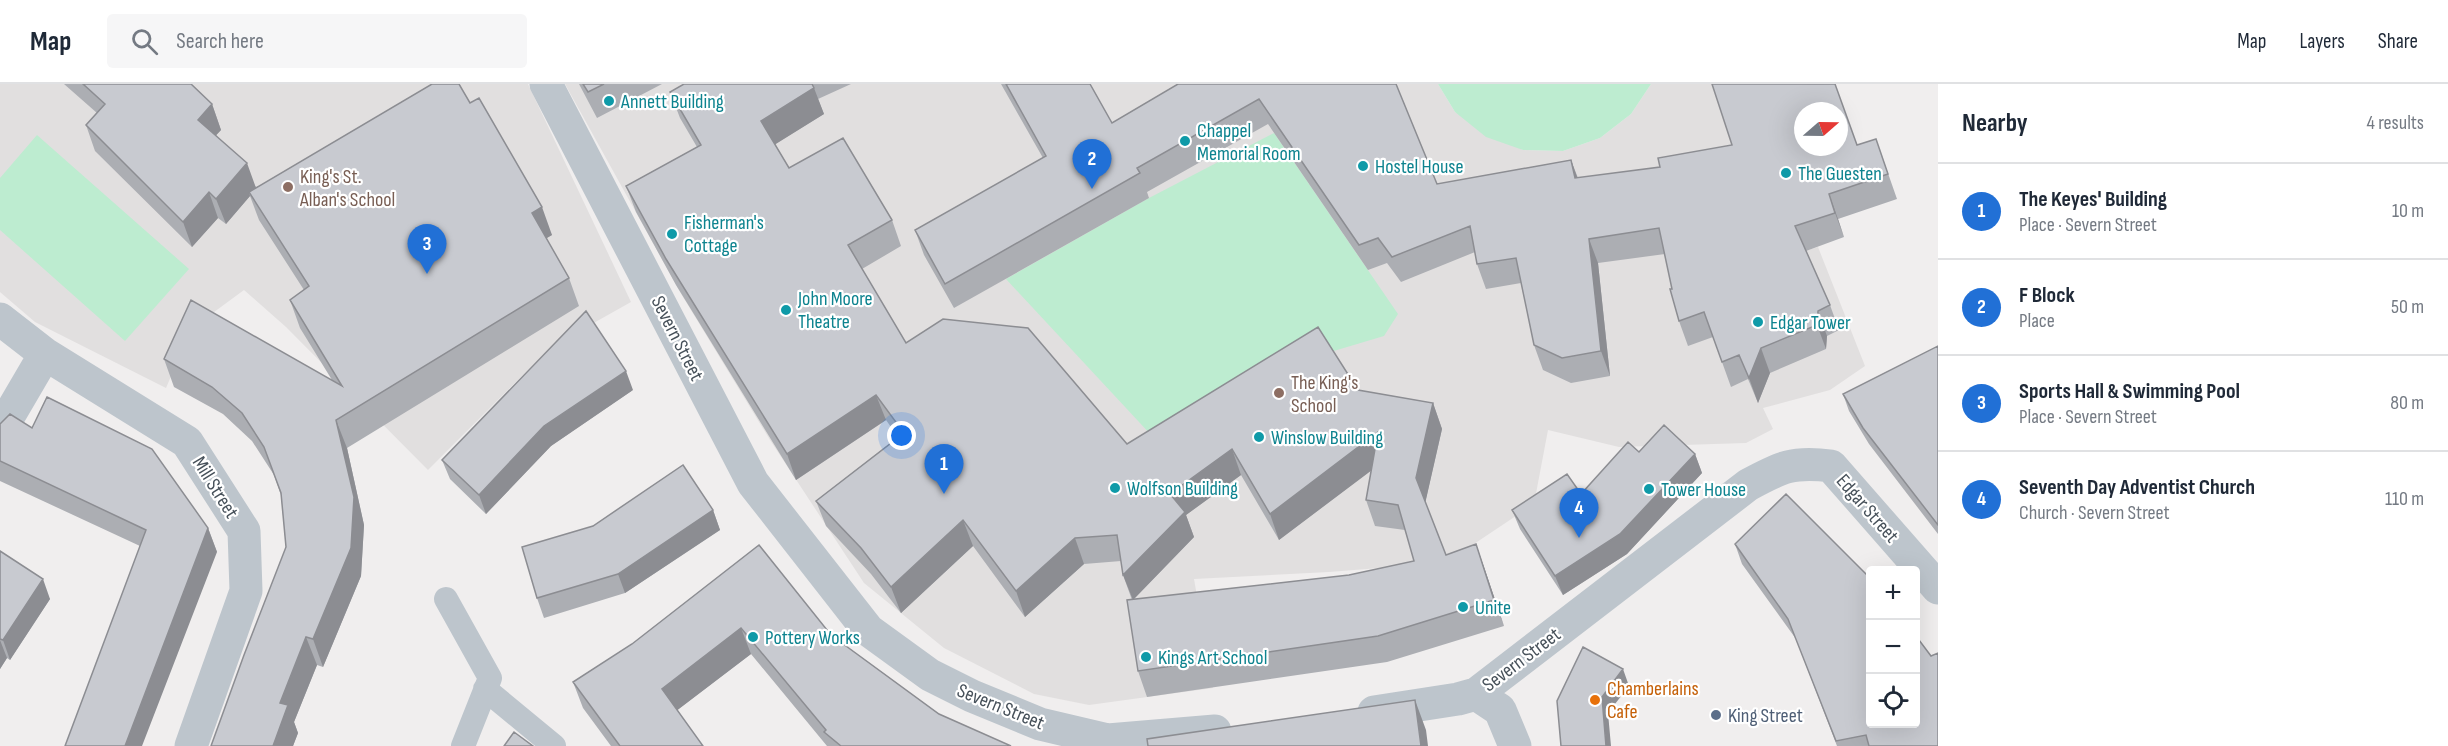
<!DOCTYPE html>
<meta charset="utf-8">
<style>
:root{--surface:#fff;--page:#f6f6f7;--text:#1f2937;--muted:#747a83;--line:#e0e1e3;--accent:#2170d6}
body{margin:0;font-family:"Sofia Sans Condensed",sans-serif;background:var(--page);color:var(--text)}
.controls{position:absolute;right:18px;bottom:18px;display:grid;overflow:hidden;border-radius:6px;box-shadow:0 6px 24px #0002}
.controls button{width:54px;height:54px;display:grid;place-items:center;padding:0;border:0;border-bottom:2px solid var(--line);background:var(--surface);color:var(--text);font:30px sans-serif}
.compass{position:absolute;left:1794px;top:18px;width:54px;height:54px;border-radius:50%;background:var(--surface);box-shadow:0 6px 24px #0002;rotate:70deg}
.you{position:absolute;left:902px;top:352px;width:21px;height:21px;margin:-15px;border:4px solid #fff;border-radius:50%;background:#1a73e8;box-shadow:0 0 0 9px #1a73e833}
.badge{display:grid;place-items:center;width:39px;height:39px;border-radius:50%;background:var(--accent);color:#fff;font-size:20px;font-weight:700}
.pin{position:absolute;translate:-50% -50px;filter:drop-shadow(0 2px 3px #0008)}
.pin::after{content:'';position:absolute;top:32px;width:21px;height:18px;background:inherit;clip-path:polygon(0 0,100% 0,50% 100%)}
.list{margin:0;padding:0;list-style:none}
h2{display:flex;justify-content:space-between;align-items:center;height:78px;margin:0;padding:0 24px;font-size:26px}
h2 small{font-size:20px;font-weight:400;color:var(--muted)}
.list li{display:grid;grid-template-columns:39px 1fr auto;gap:18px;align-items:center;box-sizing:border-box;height:96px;padding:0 24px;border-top:2px solid var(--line)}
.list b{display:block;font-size:22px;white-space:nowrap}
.list p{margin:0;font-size:20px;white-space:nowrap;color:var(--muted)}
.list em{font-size:20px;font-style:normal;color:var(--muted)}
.icon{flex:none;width:33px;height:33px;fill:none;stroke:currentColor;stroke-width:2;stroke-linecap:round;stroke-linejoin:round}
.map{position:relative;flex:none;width:1938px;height:662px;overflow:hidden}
header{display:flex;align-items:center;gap:36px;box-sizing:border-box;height:84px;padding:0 30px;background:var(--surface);border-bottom:2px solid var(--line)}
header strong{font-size:28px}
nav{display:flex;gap:33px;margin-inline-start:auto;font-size:21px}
.search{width:420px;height:54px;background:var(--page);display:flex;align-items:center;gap:15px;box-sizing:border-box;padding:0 21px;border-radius:6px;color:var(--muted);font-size:22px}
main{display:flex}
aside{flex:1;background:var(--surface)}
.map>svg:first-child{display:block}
.education{fill:#e1dfdf}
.green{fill:#bdecd0}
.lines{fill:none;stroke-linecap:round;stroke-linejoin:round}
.pedestrian{stroke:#bdc5cc;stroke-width:24}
.minor{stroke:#bdc5cc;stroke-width:33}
.wall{fill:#acaeb3;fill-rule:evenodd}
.shaded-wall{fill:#8c8d92}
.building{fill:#c8cad0;stroke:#8c8d92;stroke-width:1.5;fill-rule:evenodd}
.culture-dot{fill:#0f9aa8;stroke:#fff;stroke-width:2}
.education-dot{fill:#8d6e63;stroke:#fff;stroke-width:2}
.food-dot{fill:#e8710a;stroke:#fff;stroke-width:2}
.service-dot{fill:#5c6f8a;stroke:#fff;stroke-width:2}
.labels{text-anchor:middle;stroke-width:4.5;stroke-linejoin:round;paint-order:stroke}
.culture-label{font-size:20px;fill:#0d838f;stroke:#fff;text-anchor:start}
.education-label{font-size:20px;fill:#785e54;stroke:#fff;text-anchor:start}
.street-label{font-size:20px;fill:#47515a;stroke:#fff}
.food-label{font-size:20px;fill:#c56008;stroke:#fff;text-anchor:start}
.service-label{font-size:20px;fill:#4e5e75;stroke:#fff;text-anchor:start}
</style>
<header>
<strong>Map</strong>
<div class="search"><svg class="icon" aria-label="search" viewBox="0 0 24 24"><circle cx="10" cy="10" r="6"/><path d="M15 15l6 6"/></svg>Search here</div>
<nav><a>Map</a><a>Layers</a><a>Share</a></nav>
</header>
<main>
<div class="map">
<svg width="1938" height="662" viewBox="0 0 1938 662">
<rect width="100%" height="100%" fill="#f0eeee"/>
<path class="education" d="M 0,0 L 528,0 L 631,218 L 551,263 L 428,386 L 286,243 L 244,206 L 191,245 L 166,304 L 35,238 L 0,208 Z
M 565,0 L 1438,0 L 1455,28 L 1523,66 L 1563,67 L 1600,54 L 1631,30 L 1651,0 L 1749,0 L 1798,169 L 1818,163 L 1865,282 L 1830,306 L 1763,324 L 1773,345 L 1746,359 L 1619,363 L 1548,346 L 1534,420 L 1456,472 L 1417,481 L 1329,488 L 1194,495 L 1213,604 L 1089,621 L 1034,610 L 944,564 L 864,499 L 770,356 L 680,208 Z"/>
<path class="green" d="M 1438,0 L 1651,0 L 1631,30 L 1600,54 L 1563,67 L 1523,66 L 1486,53 L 1455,28 Z
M 1274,49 L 1398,230 L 1384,252 L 1327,269 L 1166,367 L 1006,195 L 1149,114 Z
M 37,51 L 189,185 L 125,257 L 0,146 L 0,94 Z"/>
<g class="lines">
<path class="pedestrian" d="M 446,515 L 490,594 L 463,662
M 485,605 L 554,662"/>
<path class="minor" d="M 546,0 L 753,399 L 868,546 L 930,591 L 972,612 L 1040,640 L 1108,656 L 1215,647
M 0,235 L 45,270 L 187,358 L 244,447 L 246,507 L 191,662
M 0,347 L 45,270
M 1476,610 L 1500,626 L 1515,662
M 1374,628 L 1458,615 L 1476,610 L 1748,401 C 1781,383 1793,377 1831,382 L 1938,504"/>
</g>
<path class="wall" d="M 64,0 L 191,0 L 212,20 L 221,46 L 216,51 L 256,103 L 470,19 L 552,151 L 546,154 L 569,194 L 579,222 L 347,364 L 364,441 L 361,492 L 323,583 L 317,581 L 294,638 L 298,649 L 293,662 L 286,463 L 281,411 L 274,391 L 252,357 L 223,330 L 174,303 L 164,275 L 332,296 L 300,244 L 290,216 L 304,206 L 259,136 L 250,112 L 226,140 L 218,134 L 192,163 L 95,67 L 86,41 L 97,29 Z
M 579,0 L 662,0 L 597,34 Z
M 684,0 L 851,0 L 818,15 L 824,30 L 775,60 L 789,84 L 892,136 L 901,162 L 862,185 L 906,259 L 1127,360 L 1358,306 L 1433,319 L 1442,345 L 1425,419 L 1446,471 L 1476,460 L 1504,542 L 1387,578 L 1147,613 L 1138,587 L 1132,516 L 1123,491 L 1121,477 L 1084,480 L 1025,533 L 973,462 L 901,529 L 871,490 L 826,442 L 816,417 L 898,353 L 886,336 L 796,396 L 676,201 L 636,128 L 626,102 L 697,63 L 680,34 L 670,8 ZM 1371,386 L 1366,416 L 1375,442 L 1405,446 L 1414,477 L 1349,491 L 1133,516 L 1194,453 L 1186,431 L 1241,391 L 1279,456 Z
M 1001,0 L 1090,0 L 1112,39 L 1178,0 L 1396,0 L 1437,100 L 1571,76 L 1578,94 L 1857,61 L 1876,55 L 1897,115 L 1838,135 L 1844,153 L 1806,167 L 1830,221 L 1839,246 L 1827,252 L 1826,265 L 1770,289 L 1758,319 L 1748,295 L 1731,303 L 1713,253 L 1688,262 L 1679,237 L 1665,170 L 1598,179 L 1610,292 L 1571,299 L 1543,286 L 1534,261 L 1521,199 L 1486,205 L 1477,180 L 1475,168 L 1401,198 L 1387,179 L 1368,186 L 1268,40 L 1147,108 L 1149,114 L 954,224 L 924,171 L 915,146 L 1043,74 Z
M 1938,262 L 1938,450 L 1869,360 L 1849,327 L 1843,310 Z
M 633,306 L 551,362 L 486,430 L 450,395 L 442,376 Z
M 0,340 L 32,344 L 208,444 L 217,468 L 140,462 L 0,397 Z
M 1639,368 L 1695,370 L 1702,389 L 1627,470 L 1563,511 L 1520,445 L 1512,426 L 1581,410 Z
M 713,426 L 720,446 L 625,509 L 544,534 L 537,514 Z
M 1735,460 L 1931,572 L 1938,662 L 1837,662 L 1796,555 L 1742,480 Z
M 759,461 L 831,551 L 939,630 L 1011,662 L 827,662 L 751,570 L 677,626 L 703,662 L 611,662 L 583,624 L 573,598 L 632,560 Z
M 0,467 L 50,515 L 10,576 L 7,574 L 0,585 Z"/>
<path class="shaded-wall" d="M 814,4 L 824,30 L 771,63 L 761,37 Z
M 212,20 L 221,46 L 207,61 L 198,36 Z
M 1571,76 L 1580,101 L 1575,94 Z
M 247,79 L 256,104 L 249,108 L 250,112 L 226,140 L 216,115 Z
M 209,108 L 218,134 L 192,163 L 183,138 Z
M 1829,110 L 1838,135 L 1844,153 L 1835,129 Z
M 542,123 L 552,151 L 542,157 L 532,129 Z
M 1589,155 L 1598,179 L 1610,292 L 1601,267 Z
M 1818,227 L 1827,252 L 1826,265 L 1817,241 Z
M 1761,264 L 1770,289 L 1758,319 L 1749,294 Z
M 626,287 L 633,306 L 551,362 L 486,430 L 479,411 L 544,342 Z
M 876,311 L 886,336 L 796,396 L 787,370 Z
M 1433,319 L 1442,345 L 1425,420 L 1416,394 Z
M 336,336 L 347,364 L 364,441 L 361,492 L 323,583 L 313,555 Z
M 1378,348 L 1388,374 L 1279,456 L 1270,430 Z
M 1232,365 L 1241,391 L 1186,431 L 1194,453 L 1133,516 L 1123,491 L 1170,410 Z
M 1695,370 L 1702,389 L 1627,470 L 1563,511 L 1555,492 Z
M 713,426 L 720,446 L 625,509 L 618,490 Z
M 963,436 L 973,462 L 901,529 L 891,503 Z
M 208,444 L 217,468 L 142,662 L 125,662 Z
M 1075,454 L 1084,480 L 1025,533 L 1016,507 Z
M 1476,460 L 1485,486 L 1504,542 L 1494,516 Z
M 43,495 L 50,515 L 10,576 L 3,556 Z
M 741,544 L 751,570 L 671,631 L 662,605 Z
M 306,553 L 317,581 L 294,638 L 298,649 L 293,662 L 273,662 L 280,619 Z
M 0,556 L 7,574 L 0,585 Z
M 1623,585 L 1629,602 L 1608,629 L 1611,662 L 1606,662 L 1602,613 Z
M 1415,616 L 1426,646 L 1428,662 L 1421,662 Z"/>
<path class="building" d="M 83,0 L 191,0 L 212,20 L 198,36 L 247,79 L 216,115 L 209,108 L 183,138 L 86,41 L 105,20 Z
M 432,0 L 459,0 L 470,19 L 479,14 L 542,123 L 532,129 L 569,194 L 336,336 L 354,413 L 351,464 L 313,555 L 306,553 L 280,619 L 288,621 L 273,662 L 211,662 L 244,571 L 286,463 L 281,409 L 264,363 L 242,329 L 212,303 L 164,275 L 191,216 L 342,302 L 290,216 L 309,202 L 249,108 Z
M 583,0 L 604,0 L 588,8 Z
M 684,0 L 812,0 L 814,4 L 761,37 L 789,84 L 843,54 L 892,136 L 848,161 L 906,259 L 943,235 L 1028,244 L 1127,360 L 1318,243 L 1358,306 L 1433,319 L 1416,394 L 1446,471 L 1476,460 L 1494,516 L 1378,552 L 1138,587 L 1127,516 L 1349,491 L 1414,477 L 1398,421 L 1366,416 L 1378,348 L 1270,430 L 1232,365 L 1170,410 L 1185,428 L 1123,491 L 1117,451 L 1075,454 L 1016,507 L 963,436 L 891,503 L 861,464 L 816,417 L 904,349 L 876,311 L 787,370 L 666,175 L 626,102 L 701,61 L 670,8 Z
M 1006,0 L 1090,0 L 1112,39 L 1178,0 L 1396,0 L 1437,100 L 1571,76 L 1575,94 L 1660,83 L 1658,74 L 1732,61 L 1712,0 L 1835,0 L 1857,61 L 1876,55 L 1888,90 L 1829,110 L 1835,129 L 1795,142 L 1830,221 L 1818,227 L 1817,241 L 1761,264 L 1749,294 L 1739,271 L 1722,278 L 1704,228 L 1679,237 L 1670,205 L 1672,205 L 1659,144 L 1589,155 L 1601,267 L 1562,274 L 1534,261 L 1516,174 L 1477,180 L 1470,142 L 1392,173 L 1378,154 L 1359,161 L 1259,15 L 1137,84 L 1140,89 L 945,200 L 915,146 L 1046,72 ZM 1803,27 L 1839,27 L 1839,63 L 1803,63 Z
M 586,227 L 626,287 L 544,342 L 479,411 L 442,376 Z
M 1938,262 L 1938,441 L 1863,344 L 1843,310 Z
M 47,313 L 152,365 L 208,444 L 125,662 L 65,662 L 146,446 L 0,377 L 0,340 L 10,330 L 32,344 Z
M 1664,341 L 1695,370 L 1620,450 L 1555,492 L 1512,426 L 1567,390 L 1581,410 L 1628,358 L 1639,368 Z
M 683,381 L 713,426 L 618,490 L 537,514 L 522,463 L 593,442 Z
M 1786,410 L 1870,494 L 1870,639 L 1916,639 L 1916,552 L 1931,572 L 1938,569 L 1938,662 L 1869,662 L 1866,651 L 1836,657 L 1788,535 L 1735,460 Z
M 759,461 L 831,551 L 939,630 L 1011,662 L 841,662 L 824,648 L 826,646 L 741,544 L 662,605 L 703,662 L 620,662 L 573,598 L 632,560 Z
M 0,467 L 43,495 L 3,556 L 0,555 Z
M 1583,563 L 1623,585 L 1602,613 L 1606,662 L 1561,662 L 1557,617 Z
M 1415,616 L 1421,662 L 1148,662 L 1147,655 Z
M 514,648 L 533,662 L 504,662 Z"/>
<g class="culture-dot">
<circle cx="609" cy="17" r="6"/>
<circle cx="1185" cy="57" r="6"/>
<circle cx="1363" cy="82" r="6"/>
<circle cx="1786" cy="89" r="6"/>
<circle cx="672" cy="150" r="6"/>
<circle cx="786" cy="226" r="6"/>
<circle cx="1758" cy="238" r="6"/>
<circle cx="1259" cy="353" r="6"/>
<circle cx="1115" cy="404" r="6"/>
<circle cx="1649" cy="405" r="6"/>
<circle cx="1463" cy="523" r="6"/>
<circle cx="753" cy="553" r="6"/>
<circle cx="1146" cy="573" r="6"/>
</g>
<g class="education-dot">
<circle cx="288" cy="103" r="6"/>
<circle cx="1279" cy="309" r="6"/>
</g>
<circle class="food-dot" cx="1595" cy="616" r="6"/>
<circle class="service-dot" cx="1716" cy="631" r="6"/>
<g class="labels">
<g class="culture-label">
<text x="621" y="24">Annett Building</text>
<text x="1197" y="53">Chappel<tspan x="1197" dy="23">Memorial Room</tspan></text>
<text x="1375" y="89">Hostel House</text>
<text x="1798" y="96">The Guesten</text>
<text x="684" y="145">Fisherman's<tspan x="684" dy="23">Cottage</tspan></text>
<text x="798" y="221">John Moore<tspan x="798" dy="23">Theatre</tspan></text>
<text x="1770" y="245">Edgar Tower</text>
<text x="1271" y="360">Winslow Building</text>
<text x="1127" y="411">Wolfson Building</text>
<text x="1661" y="412">Tower House</text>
<text x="1475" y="530">Unite</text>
<text x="765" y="560">Pottery Works</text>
<text x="1158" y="580">Kings Art School</text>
</g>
<g class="education-label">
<text x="300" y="99">King's St.<tspan x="300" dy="23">Alban's School</tspan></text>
<text x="1291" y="305">The King's<tspan x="1291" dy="23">School</tspan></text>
</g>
<g class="street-label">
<text transform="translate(678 254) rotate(63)" y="7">Severn Street</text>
<text transform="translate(216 403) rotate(58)" y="7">Mill Street</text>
<text transform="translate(1868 424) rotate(49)" y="7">Edgar Street</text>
<text transform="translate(1521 575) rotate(-37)" y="7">Severn Street</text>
<text transform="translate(1001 622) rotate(22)" y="7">Severn Street</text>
</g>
<g class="food-label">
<text x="1607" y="611">Chamberlains<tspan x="1607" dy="23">Cafe</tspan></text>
</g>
<g class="service-label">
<text x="1728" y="638">King Street</text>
</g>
</g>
</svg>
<div class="controls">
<button>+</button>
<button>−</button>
<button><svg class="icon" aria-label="locate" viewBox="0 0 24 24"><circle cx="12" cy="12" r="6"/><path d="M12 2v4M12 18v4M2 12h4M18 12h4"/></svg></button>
</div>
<svg class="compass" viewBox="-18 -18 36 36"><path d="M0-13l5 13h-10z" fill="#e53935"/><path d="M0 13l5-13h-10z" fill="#747a83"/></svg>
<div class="you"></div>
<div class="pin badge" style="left:944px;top:410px">1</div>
<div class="pin badge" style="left:1092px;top:105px">2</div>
<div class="pin badge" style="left:427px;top:190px">3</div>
<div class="pin badge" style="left:1579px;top:454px">4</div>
</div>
<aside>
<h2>Nearby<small>4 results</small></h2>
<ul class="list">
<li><span class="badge">1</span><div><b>The Keyes' Building</b><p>Place · Severn Street</p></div><em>10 m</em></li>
<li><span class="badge">2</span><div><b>F Block</b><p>Place</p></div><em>50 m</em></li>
<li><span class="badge">3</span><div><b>Sports Hall &amp; Swimming Pool</b><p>Place · Severn Street</p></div><em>80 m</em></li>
<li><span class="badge">4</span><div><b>Seventh Day Adventist Church</b><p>Church · Severn Street</p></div><em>110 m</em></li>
</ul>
</aside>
</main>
